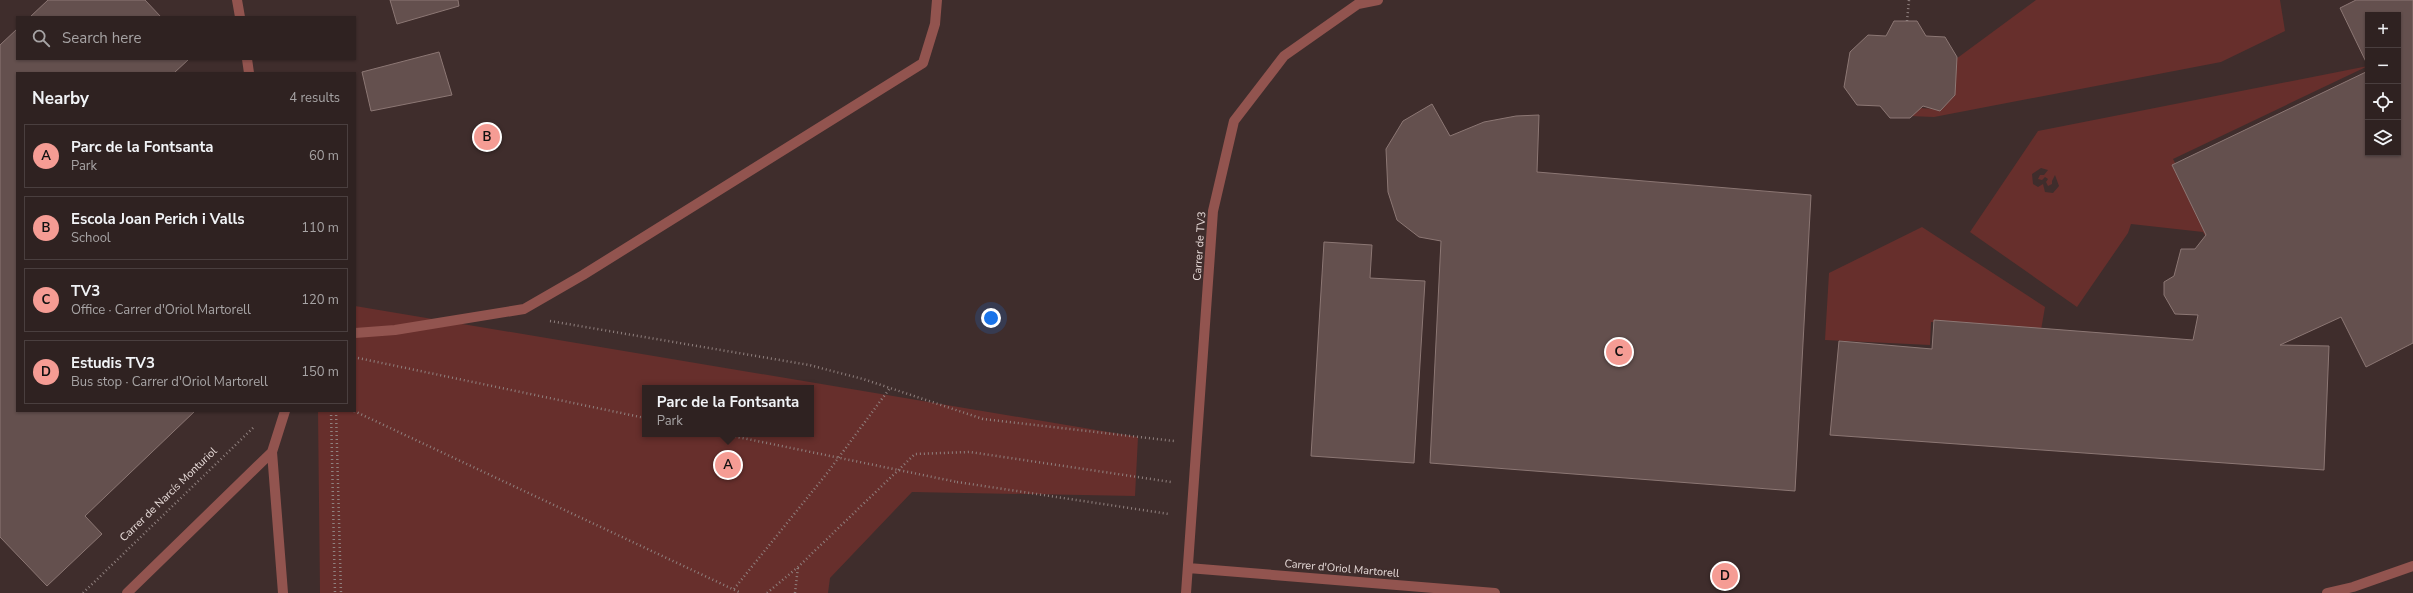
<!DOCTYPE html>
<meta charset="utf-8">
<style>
:root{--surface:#2f2221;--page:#3b2f2e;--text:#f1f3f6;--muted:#a7a4a5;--line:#4a3f3f;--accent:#f59c94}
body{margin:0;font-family:"Nunito Sans",sans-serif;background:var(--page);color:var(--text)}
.controls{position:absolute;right:12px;top:12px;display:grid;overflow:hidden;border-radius:0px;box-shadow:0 1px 3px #0004}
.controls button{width:36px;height:36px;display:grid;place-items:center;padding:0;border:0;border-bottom:1px solid var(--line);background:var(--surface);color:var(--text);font:20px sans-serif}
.you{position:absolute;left:991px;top:318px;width:14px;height:14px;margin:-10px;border:3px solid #fff;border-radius:50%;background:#1a73e8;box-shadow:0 0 0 6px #1a73e833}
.badge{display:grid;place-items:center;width:26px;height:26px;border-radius:50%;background:var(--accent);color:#111;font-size:13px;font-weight:700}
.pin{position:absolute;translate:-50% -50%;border:2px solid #fff;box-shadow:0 1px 4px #0006}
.popup{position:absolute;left:642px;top:385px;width:172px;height:52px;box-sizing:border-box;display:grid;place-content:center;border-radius:0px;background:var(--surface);filter:drop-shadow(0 1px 3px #0005);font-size:13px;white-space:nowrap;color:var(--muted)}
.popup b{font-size:15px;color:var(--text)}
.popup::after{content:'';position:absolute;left:50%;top:100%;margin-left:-8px;border:8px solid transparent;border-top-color:var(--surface)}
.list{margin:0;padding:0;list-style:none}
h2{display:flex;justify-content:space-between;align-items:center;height:52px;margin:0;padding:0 16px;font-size:17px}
h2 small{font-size:13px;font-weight:400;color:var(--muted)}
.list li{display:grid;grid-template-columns:26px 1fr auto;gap:12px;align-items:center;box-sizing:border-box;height:64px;margin:0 8px 8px;padding:0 8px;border:1px solid var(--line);border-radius:0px}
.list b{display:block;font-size:15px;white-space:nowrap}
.list p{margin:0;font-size:13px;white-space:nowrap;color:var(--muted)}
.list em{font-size:13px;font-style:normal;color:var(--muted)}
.icon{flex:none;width:22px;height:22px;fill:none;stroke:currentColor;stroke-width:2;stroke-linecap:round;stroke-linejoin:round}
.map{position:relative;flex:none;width:2413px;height:593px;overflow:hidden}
.search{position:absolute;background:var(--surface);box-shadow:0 1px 3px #0004;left:16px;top:16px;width:340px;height:44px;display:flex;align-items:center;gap:10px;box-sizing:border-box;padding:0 14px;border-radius:0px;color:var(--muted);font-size:15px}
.panel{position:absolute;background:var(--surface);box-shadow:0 1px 3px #0004;left:16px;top:72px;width:340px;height:340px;border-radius:0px}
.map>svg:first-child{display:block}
.green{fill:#672f2c;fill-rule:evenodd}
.building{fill:#64504e;stroke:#8c7774}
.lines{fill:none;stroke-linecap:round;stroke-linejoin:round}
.path{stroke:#90817f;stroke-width:2.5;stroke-dasharray:1 3;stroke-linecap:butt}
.lane{stroke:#92544f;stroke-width:10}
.street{stroke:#92544f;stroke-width:10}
.path-bridge{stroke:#90817f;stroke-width:2.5;stroke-dasharray:1 3;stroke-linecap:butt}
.labels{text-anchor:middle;stroke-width:3;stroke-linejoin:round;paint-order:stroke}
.street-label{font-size:11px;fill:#e8dcda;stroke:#3f2d2c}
</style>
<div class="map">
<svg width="2413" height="593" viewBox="0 0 2413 593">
<rect width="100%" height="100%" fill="#3f2d2c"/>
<path class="green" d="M 2036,0 L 2280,0 L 2285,31 L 2221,62 L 1934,117 L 1909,116 L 1918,108 L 1938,109 L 1956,59 Z
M 2368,66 L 2173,159 L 2214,237 L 2208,241 L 2203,232 L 2131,224 L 2128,233 L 2077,307 L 1970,232 L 2038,131 ZM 2041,168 L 2048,170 L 2044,175 L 2040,175 L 2038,179 L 2042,180 L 2045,177 L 2048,179 L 2046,182 L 2048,186 L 2052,184 L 2052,181 L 2055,175 L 2059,186 L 2053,193 L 2045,192 L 2043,184 L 2038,187 L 2033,184 L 2032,174 Z
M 1922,227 L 2045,307 L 2041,330 L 1931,322 L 1930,345 L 1825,340 L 1829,273 Z
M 355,306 L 1138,437 L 1135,496 L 912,492 L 830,578 L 828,593 L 320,593 L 318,411 L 355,411 ZM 645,388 L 811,388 L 811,434 L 645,434 Z"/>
<path class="building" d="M 48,0 L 145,0 L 161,17 L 30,17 Z
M 390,0 L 458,0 L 459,6 L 397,24 Z
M 2356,0 L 2413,0 L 2413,343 L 2366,367 L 2341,317 L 2280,345 L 2329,346 L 2324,470 L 1830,435 L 1839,341 L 1932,349 L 1934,320 L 2193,340 L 2198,315 L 2175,314 L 2164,295 L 2164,282 L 2174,276 L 2181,249 L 2195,249 L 2206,235 L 2172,165 L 2368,71 L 2368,153 L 2398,153 L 2398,15 L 2368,15 L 2368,66 L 2340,8 Z
M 1894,21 L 1917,21 L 1926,36 L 1945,37 L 1957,57 L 1955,95 L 1940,111 L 1923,106 L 1910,118 L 1890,118 L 1880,106 L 1857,105 L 1844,87 L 1850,52 L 1868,35 L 1886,36 Z
M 17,29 L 17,59 L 189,59 L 174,73 L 17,73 L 17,411 L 195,411 L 85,516 L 102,534 L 47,586 L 0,537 L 0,45 Z
M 439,52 L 452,95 L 371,111 L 362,72 Z
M 1432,104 L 1450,136 L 1484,122 L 1516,116 L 1539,115 L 1537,172 L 1811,195 L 1795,491 L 1430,463 L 1441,241 L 1419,237 L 1397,220 L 1388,192 L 1386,149 L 1403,121 Z
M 1324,242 L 1372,245 L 1370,278 L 1425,281 L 1414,463 L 1311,456 Z"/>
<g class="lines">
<path class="path" d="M 1907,21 L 1909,0
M 550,321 L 809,365 L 863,379 L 983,419 L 1174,441
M 358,358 L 645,418
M 331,411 L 335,593
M 336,411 L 341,593
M 354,411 L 741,593
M 721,434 L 723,434
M 957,482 L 1169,514
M 734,589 L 828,472 L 890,388
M 83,593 L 255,426
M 767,593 L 798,567 L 915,454 L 970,452 L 1171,482
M 795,593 L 798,567"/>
<path class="lane" d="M 355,333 L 395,330 L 524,309 L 583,275 L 923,63 L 935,24 L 937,0"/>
<path class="street" d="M 237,0 L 240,17
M 247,59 L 249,73
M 1188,568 L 1495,593
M 127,593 L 272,452
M 283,593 L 272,452 L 285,411
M 1186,593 L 1213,211 L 1234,121 L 1284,56 L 1358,4 L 1378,0
M 2327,593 L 2353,587 L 2413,566"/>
<path class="path-bridge" d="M 723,434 L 957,482"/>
</g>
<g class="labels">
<g class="street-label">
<text transform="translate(1199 246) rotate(-86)" y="4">Carrer de TV3</text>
<text transform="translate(168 494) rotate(-44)" y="4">Carrer de Narcís Monturiol</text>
<text transform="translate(1342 568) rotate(5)" y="4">Carrer d'Oriol Martorell</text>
</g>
</g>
</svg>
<div class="controls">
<button>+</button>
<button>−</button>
<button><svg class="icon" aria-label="locate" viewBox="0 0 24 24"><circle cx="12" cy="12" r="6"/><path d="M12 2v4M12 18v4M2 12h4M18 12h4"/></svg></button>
<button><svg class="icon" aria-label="layers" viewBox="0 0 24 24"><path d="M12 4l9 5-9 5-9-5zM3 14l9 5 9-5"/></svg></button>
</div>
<div class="you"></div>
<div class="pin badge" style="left:728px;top:465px">A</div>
<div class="popup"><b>Parc de la Fontsanta</b>Park</div>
<div class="pin badge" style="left:487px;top:137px">B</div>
<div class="pin badge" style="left:1619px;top:352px">C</div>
<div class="pin badge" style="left:1725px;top:576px">D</div>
<div class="search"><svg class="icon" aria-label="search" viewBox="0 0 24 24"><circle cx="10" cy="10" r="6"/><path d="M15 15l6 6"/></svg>Search here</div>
<section class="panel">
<h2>Nearby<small>4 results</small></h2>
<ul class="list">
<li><span class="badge">A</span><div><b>Parc de la Fontsanta</b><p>Park</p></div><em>60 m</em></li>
<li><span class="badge">B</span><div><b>Escola Joan Perich i Valls</b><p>School</p></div><em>110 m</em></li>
<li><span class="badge">C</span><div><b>TV3</b><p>Office · Carrer d'Oriol Martorell</p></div><em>120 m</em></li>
<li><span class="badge">D</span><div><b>Estudis TV3</b><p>Bus stop · Carrer d'Oriol Martorell</p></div><em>150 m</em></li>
</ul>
</section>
</div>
